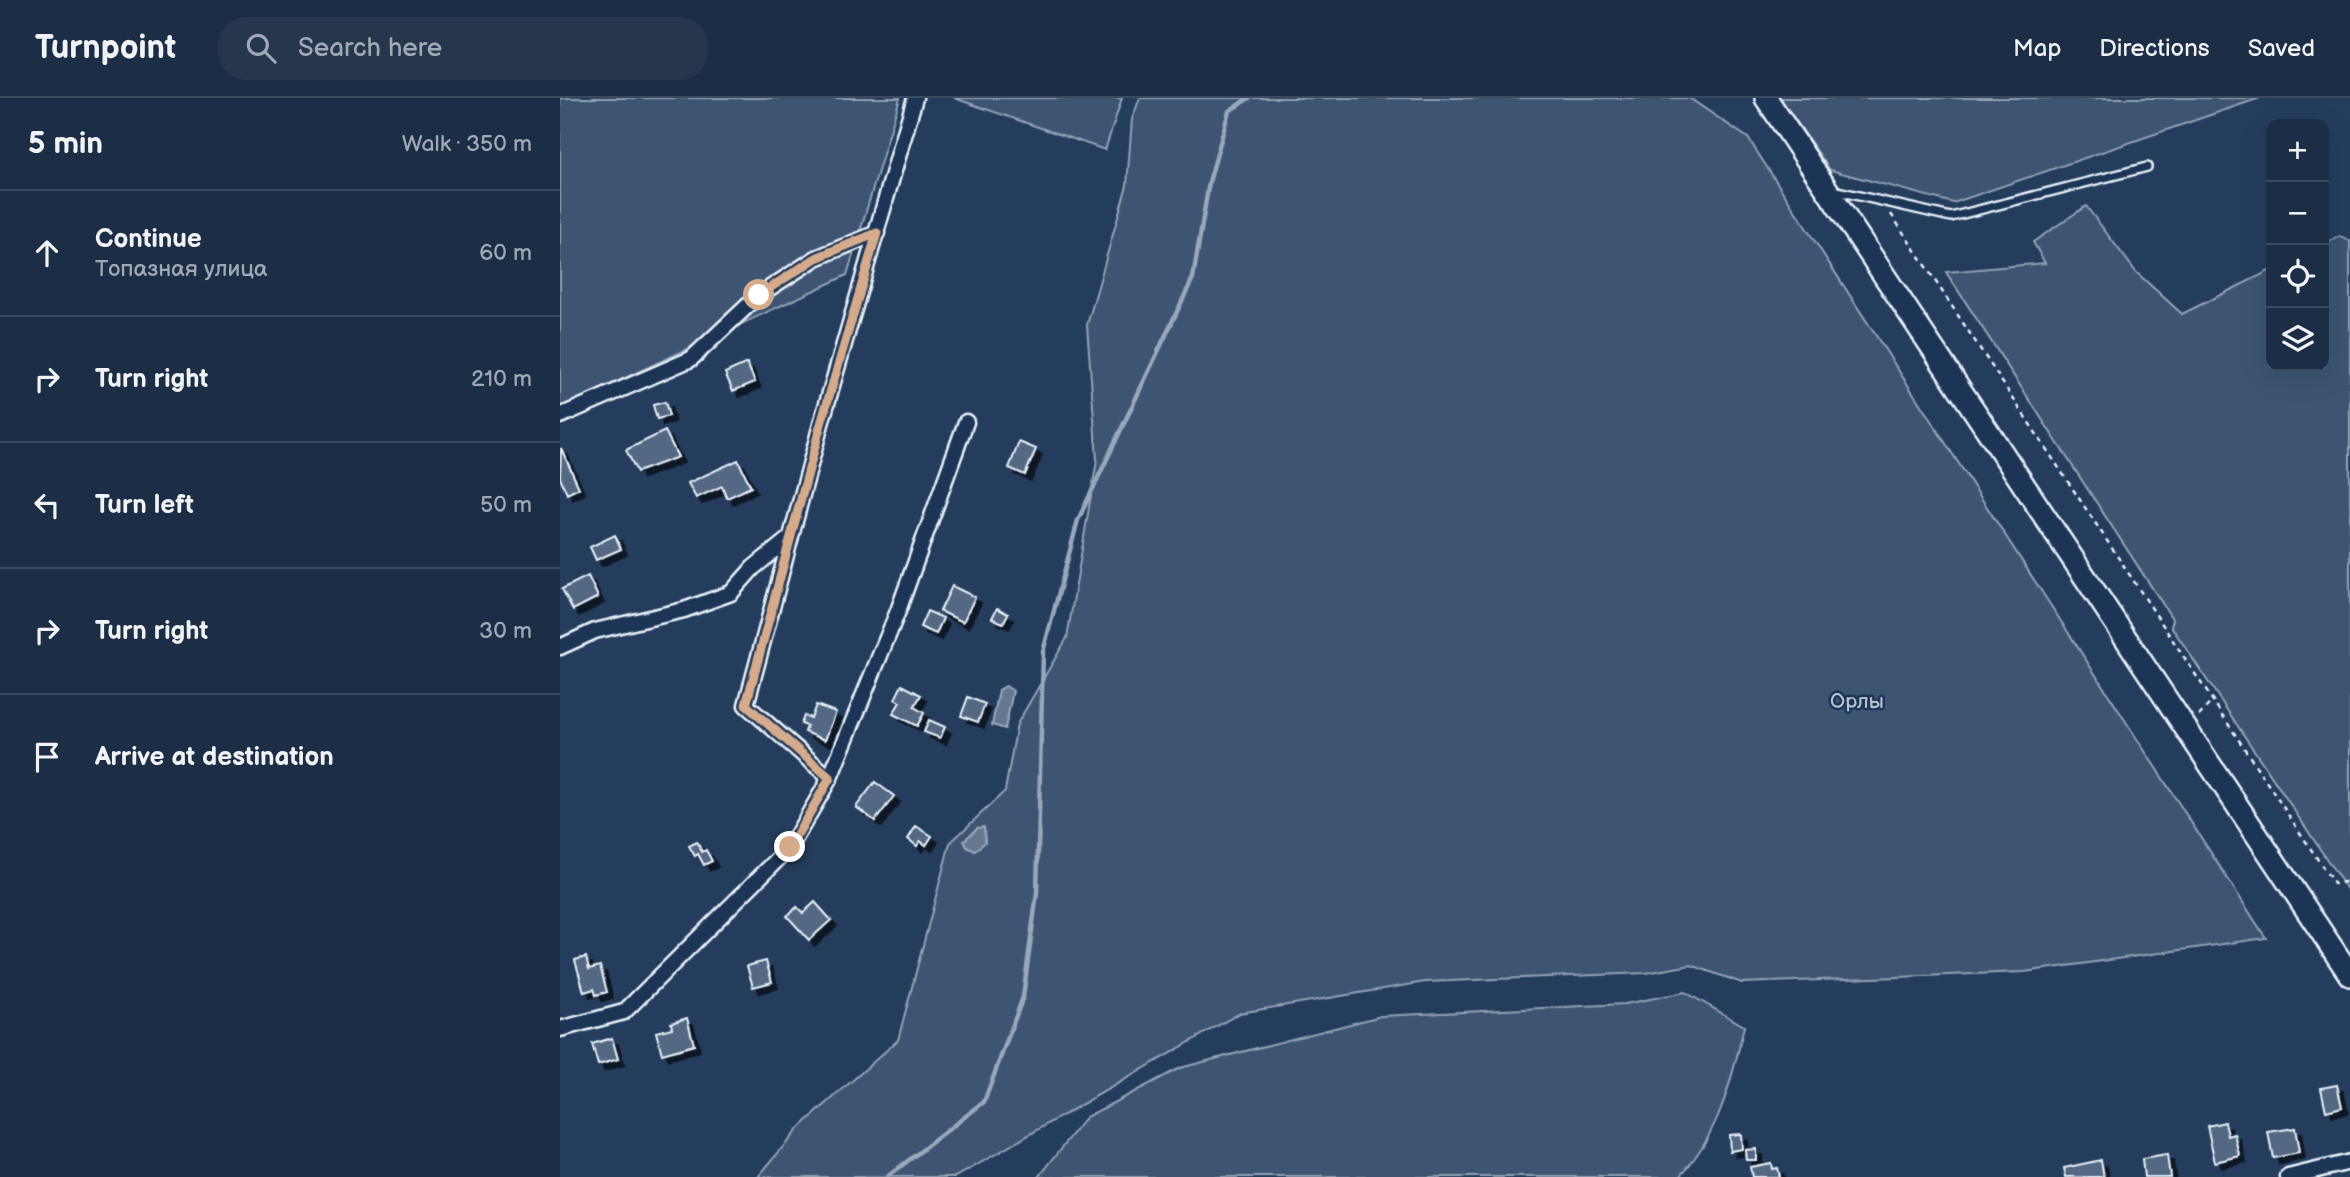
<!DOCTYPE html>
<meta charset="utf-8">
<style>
:root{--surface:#1c2e46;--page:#25364d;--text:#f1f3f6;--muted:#a0a8b3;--line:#3a4a5f}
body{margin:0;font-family:"Balsamiq Sans",sans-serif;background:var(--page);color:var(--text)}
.controls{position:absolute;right:21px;top:21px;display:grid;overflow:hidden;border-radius:14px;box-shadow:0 7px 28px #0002}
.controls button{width:63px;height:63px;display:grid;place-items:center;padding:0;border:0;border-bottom:2px solid var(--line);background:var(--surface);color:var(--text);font:35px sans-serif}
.stop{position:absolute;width:21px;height:21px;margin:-16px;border:5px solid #d6ab8b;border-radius:50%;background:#fff}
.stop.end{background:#d6ab8b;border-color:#fff;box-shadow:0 2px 7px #0008}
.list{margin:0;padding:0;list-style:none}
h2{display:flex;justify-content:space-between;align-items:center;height:91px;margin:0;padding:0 28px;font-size:30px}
h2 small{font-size:23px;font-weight:400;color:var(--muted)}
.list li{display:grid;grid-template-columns:46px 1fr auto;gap:21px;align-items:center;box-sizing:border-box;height:126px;padding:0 28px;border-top:2px solid var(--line)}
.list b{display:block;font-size:26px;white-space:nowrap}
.list p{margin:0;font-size:23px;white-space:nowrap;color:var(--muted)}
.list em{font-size:23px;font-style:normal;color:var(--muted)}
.icon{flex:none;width:38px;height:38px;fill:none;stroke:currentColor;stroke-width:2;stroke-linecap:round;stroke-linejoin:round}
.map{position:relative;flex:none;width:1790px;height:1079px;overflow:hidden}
header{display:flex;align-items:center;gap:42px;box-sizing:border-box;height:98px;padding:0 35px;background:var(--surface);border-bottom:2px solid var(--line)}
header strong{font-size:33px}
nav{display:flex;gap:38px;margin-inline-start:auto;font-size:24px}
.search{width:490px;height:63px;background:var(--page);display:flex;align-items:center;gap:18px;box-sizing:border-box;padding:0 24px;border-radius:28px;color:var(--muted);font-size:26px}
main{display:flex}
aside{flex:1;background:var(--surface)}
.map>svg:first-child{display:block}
.green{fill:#3e5472;stroke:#93a2b5;stroke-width:2}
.water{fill:#657890;stroke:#99a8ba;stroke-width:2}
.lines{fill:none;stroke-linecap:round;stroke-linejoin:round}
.stream{stroke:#99a8ba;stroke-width:4.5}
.building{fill:#536782;stroke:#e8f1f8;stroke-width:2;filter:url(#shadow)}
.service-casing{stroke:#e8f1f8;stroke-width:12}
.minor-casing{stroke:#e8f1f8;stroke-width:19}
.secondary-casing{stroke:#e8f1f8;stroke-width:26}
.path{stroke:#e8f1f8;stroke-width:2.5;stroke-dasharray:5 5;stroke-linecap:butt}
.service{stroke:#1d3557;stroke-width:7}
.minor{stroke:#1d3557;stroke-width:14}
.secondary{stroke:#1d3557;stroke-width:21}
.route{stroke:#d6ab8b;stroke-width:9}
.labels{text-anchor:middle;stroke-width:5;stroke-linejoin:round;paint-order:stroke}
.park-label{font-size:21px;fill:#b5c2d0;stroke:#1d3557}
</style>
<header>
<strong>Turnpoint</strong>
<div class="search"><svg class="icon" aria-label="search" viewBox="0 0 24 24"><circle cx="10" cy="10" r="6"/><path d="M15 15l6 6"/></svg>Search here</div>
<nav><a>Map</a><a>Directions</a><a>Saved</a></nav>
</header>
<main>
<aside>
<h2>5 min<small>Walk · 350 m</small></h2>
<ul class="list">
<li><svg class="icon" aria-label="ahead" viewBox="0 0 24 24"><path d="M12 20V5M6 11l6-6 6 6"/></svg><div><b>Continue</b><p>Топазная улица</p></div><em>60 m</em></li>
<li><svg class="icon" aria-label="right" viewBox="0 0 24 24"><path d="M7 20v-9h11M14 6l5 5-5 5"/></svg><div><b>Turn right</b></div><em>210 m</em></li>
<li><svg class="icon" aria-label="left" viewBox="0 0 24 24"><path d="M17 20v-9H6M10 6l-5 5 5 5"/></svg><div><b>Turn left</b></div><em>50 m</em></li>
<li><svg class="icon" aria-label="right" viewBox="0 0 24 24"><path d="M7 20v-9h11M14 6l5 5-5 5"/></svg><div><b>Turn right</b></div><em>30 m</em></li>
<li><svg class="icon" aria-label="arrive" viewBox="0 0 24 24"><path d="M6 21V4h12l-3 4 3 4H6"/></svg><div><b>Arrive at destination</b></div></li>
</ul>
</aside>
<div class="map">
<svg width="1790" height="1079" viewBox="0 0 1790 1079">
<defs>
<filter id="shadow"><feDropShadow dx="6" dy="6" stdDeviation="0" flood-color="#0009"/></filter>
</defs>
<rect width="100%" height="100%" fill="#253d5d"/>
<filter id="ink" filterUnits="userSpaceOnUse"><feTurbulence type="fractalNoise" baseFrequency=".0143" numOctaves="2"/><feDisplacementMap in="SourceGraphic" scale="14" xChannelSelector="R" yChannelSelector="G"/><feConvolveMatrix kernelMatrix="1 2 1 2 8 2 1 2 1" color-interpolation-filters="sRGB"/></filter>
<g filter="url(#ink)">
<path class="green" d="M 0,0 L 340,0 L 287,177 L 0,310 Z
M 394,0 L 562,0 L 545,52 Z
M 580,0 L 1129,0 L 1188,40 L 1706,840 L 1464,874 L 1182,885 L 1131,867 L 1086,875 L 865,884 L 680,915 L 396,1079 L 198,1079 L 238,1031 L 338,942 L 390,745 L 445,693 L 457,626 L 507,540 L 537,362 L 527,227 L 567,87 L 572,21 Z
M 1220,0 L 1700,0 L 1393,105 L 1270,72 Z
M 1526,108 L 1576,174 L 1622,216 L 1711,172 L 1711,268 L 1764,268 L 1764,146 L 1780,138 L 1790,143 L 1790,796 L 1611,528 L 1613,522 L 1386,174 L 1485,165 L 1473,144 Z
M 1125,894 L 1184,928 C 1172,983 1158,1038 1119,1079 L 479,1079 L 526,1019 L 620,970 L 821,918 L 1065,906 Z"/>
<path class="water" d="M 446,588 L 453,593 L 445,631 L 432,627 L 439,592 Z
M 424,729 L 425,744 L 415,753 L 407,749 L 404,743 L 417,730 Z"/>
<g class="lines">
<path class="stream" d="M 327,1079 L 424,1004 L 463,899 L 477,795 L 483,554 L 518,422 L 633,180 L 649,84 L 669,13 L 689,0"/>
</g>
<path class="building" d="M 187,265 L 195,284 L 173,293 L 165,275 Z
M 105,304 L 109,318 L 97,321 L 93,307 Z
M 105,333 L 118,359 L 77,374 L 66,352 Z
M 459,344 L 476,351 L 465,377 L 449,370 Z
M 1,350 L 19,390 L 7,396 L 0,380 Z
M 178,362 L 191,389 L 167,400 L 162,388 L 136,400 L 128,385 Z
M 55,437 L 61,451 L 36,462 L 30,449 Z
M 28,478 L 38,499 L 13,512 L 2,491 Z
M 392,488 L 415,499 L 403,524 L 380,513 Z
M 437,510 L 448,516 L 443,525 L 432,520 Z
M 367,513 L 383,520 L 376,536 L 360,529 Z
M 342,587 L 361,597 L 354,609 L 364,615 L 357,628 L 333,616 L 340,604 L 335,601 Z
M 408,599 L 425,606 L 418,624 L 401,618 Z
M 256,607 L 276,614 L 265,642 L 245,634 L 247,628 L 241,626 L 244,618 L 251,620 Z
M 369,622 L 385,629 L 380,640 L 364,634 Z
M 315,684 L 334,698 L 315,723 L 296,709 Z
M 356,728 L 372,738 L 366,747 L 360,743 L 357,748 L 348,741 Z
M 137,744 L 142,754 L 146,752 L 152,763 L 144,767 L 138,756 L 135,758 L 129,748 Z
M 255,804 L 271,822 L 249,842 L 227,818 L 237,809 L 243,815 Z
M 26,859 L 29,871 L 40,868 L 47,894 L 36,897 L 34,891 L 24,894 L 15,862 Z
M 206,863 L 212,884 L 193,889 L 187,868 Z
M 127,920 L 134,947 L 102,956 L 96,934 L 112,930 L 111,925 Z
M 52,940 L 58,961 L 38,967 L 32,946 Z
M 1777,987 L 1782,1009 L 1766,1013 L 1761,990 Z
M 1665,1024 L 1668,1038 L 1675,1036 L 1680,1058 L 1655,1064 L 1647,1028 Z
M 1735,1030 L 1739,1055 L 1713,1060 L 1708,1034 Z
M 1181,1036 L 1182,1051 L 1170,1053 L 1169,1037 Z
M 1196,1051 L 1196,1062 L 1186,1062 L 1185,1052 Z
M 1607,1057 L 1610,1079 L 1584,1079 L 1582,1061 Z
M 1541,1062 L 1544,1079 L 1506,1079 L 1504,1070 Z
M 1211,1065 L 1212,1071 L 1217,1070 L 1219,1079 L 1192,1079 L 1190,1069 Z"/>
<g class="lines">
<g class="service-casing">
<path id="service" d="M 1273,92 L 1391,119 L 1587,69"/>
</g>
<g class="minor-casing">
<path id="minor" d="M 0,318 L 131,261 L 199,197 L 256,160 L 317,135
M 0,549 L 35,533 L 124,512 L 171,495 L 193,470 L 231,439
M 270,680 L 186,607 L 261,326 L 355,0
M 0,931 L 64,914 L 230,749 L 270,680 L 338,513 L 406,324
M 1728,1079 L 1790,1064"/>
</g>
<g class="secondary-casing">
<path id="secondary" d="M 1206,0 L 1790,877"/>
</g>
<path class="path" d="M 1331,116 L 1774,786 L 1790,783
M 1639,618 L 1653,602"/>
<use href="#service" class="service"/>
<use href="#minor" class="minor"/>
<use href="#secondary" class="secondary"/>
</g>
</g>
<g class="lines" filter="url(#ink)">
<path class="route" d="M 199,197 L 256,160 L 317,135 L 261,326 L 186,607 L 270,680 L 230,749"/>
</g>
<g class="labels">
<g class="park-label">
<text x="1297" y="610">Орлы</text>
</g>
</g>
</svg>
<div class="controls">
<button>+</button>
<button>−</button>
<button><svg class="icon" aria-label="locate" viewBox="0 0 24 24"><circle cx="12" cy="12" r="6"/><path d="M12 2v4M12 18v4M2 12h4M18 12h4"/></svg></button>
<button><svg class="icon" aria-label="layers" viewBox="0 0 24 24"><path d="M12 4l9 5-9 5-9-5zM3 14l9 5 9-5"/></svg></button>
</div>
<div class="stop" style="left:199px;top:197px"></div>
<div class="stop end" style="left:230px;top:749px"></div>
</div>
</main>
